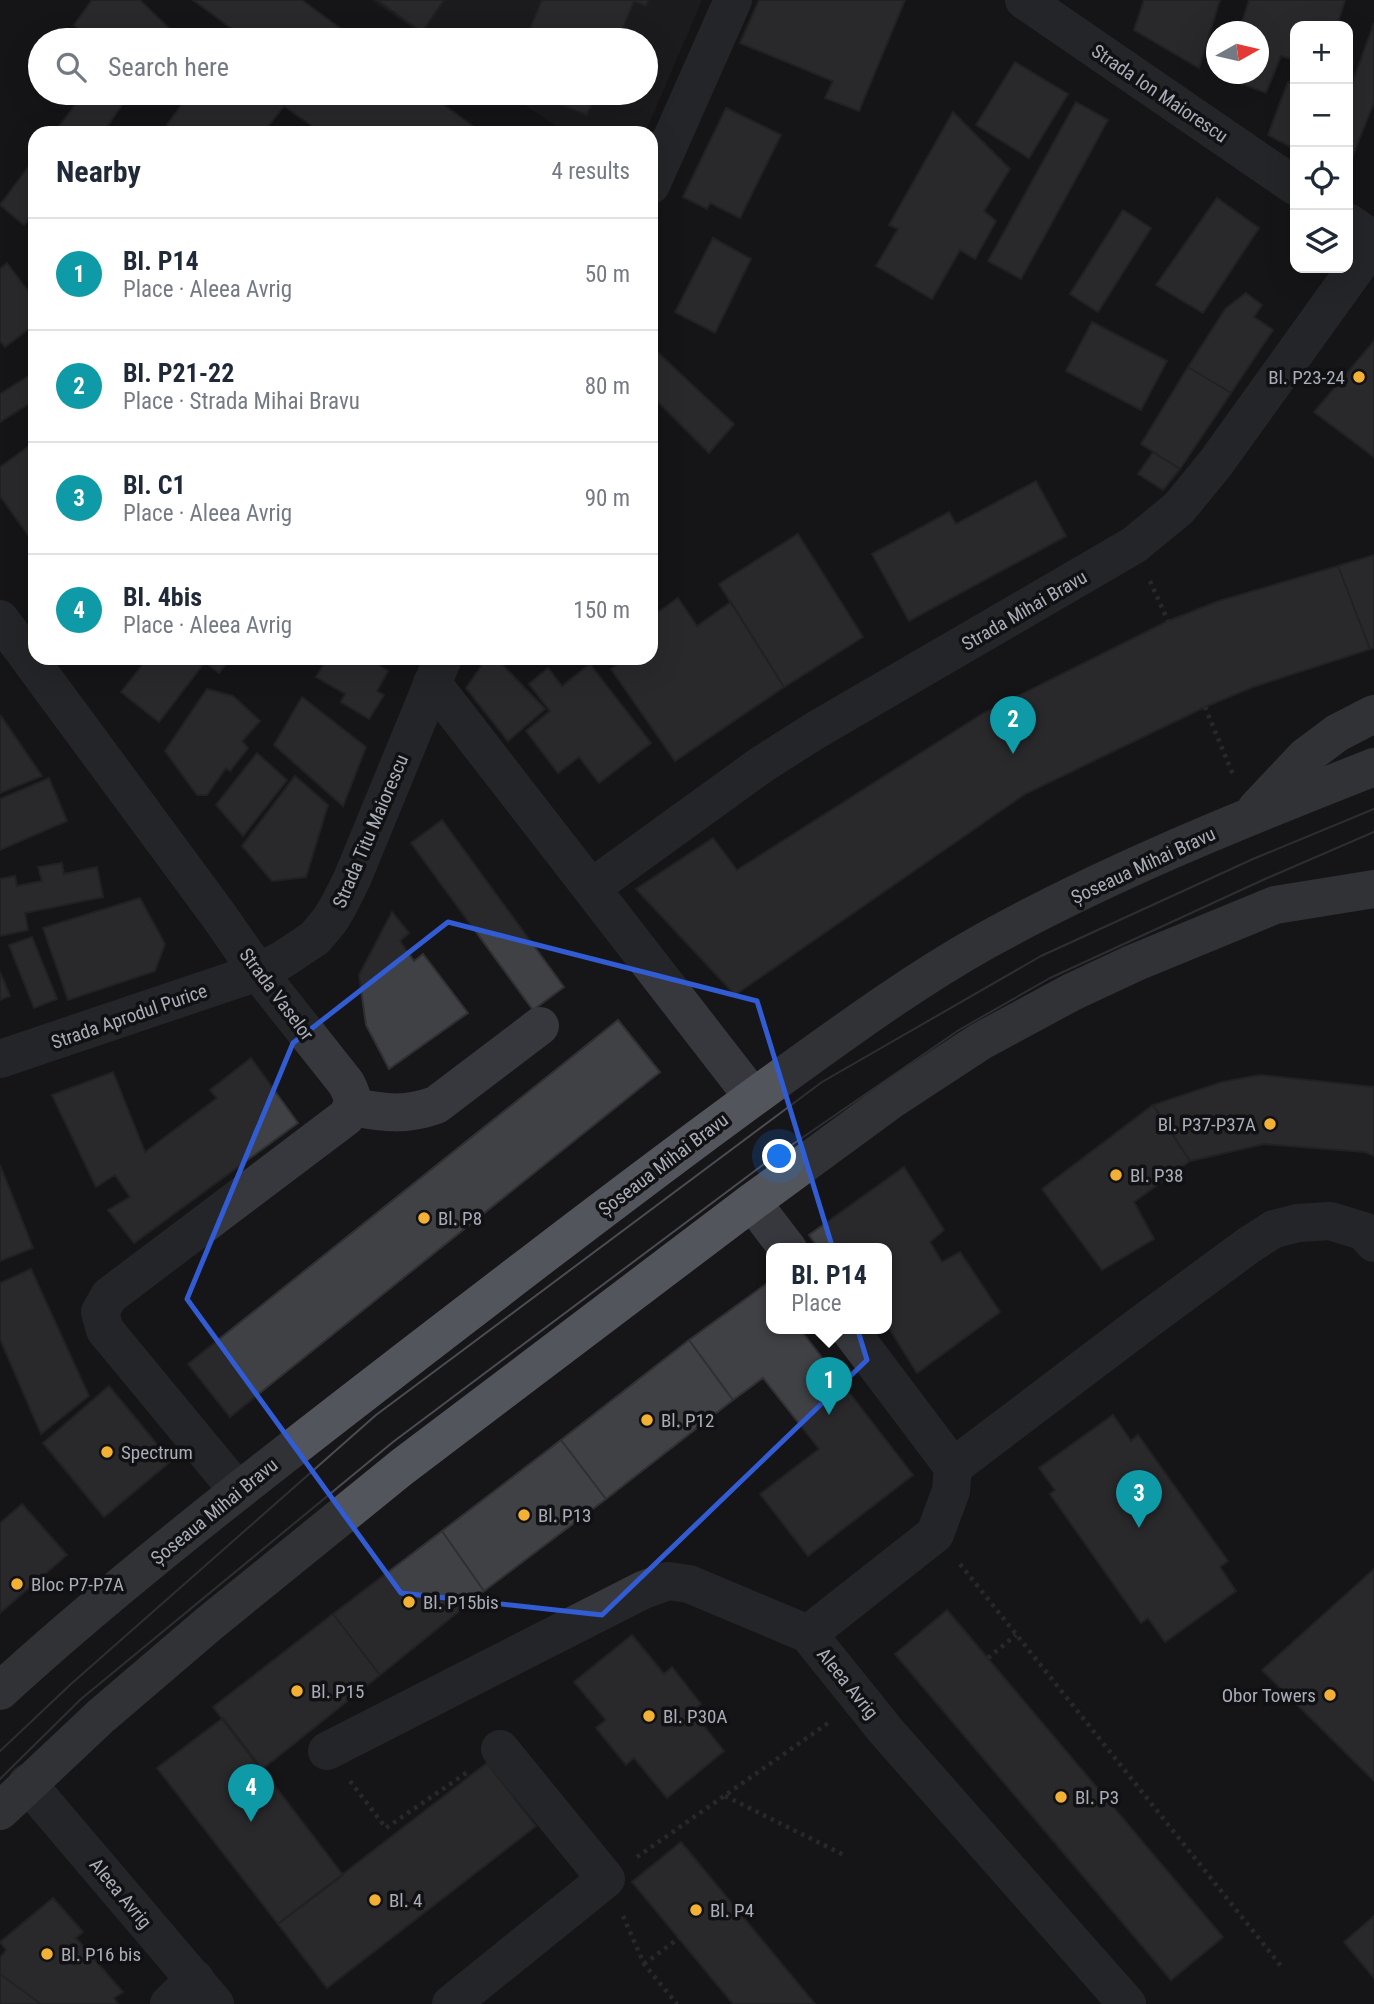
<!DOCTYPE html>
<meta charset="utf-8">
<style>
:root{--surface:#fff;--page:#f6f6f7;--text:#1f2937;--muted:#747a83;--line:#e0e1e3;--accent:#0b8043}
body{margin:0;font-family:"Roboto Condensed",sans-serif;background:var(--page);color:var(--text)}
.controls{position:absolute;right:21px;top:21px;display:grid;overflow:hidden;border-radius:14px;box-shadow:0 7px 28px #0002}
.controls button{width:63px;height:63px;display:grid;place-items:center;padding:0;border:0;border-bottom:2px solid var(--line);background:var(--surface);color:var(--text);font:35px sans-serif}
.compass{position:absolute;left:1206px;top:21px;width:63px;height:63px;border-radius:50%;background:var(--surface);box-shadow:0 7px 28px #0002;rotate:82deg}
.you{position:absolute;left:780px;top:1157px;width:24px;height:24px;margin:-18px;border:5px solid #fff;border-radius:50%;background:#1a73e8;box-shadow:0 0 0 10px #1a73e833}
.badge{display:grid;place-items:center;width:46px;height:46px;border-radius:50%;background:var(--accent);color:#fff;font-size:23px;font-weight:700}
.pin{position:absolute;translate:-50% -58px;filter:drop-shadow(0 2px 4px #0008)}
.pin::after{content:'';position:absolute;top:37px;width:24px;height:21px;background:inherit;clip-path:polygon(0 0,100% 0,50% 100%)}
.popup{position:absolute;left:766px;top:1243px;width:126px;height:91px;box-sizing:border-box;display:grid;place-content:center;border-radius:14px;background:var(--surface);filter:drop-shadow(0 2px 5px #0005);font-size:23px;white-space:nowrap;color:var(--muted)}
.popup b{font-size:26px;color:var(--text)}
.popup::after{content:'';position:absolute;left:50%;top:100%;margin-left:-14px;border:14px solid transparent;border-top-color:var(--surface)}
.list{margin:0;padding:0;list-style:none}
h2{display:flex;justify-content:space-between;align-items:center;height:91px;margin:0;padding:0 28px;font-size:30px}
h2 small{font-size:23px;font-weight:400;color:var(--muted)}
.list li{display:grid;grid-template-columns:46px 1fr auto;gap:21px;align-items:center;box-sizing:border-box;height:112px;padding:0 28px;border-top:2px solid var(--line)}
.list b{display:block;font-size:26px;white-space:nowrap}
.list p{margin:0;font-size:23px;white-space:nowrap;color:var(--muted)}
.list em{font-size:23px;font-style:normal;color:var(--muted)}
.icon{flex:none;width:38px;height:38px;fill:none;stroke:currentColor;stroke-width:2;stroke-linecap:round;stroke-linejoin:round}
.map{position:relative;flex:none;width:1374px;height:2004px;overflow:hidden}
.search{position:absolute;background:var(--surface);box-shadow:0 7px 28px #0002;left:28px;top:28px;width:630px;height:77px;display:flex;align-items:center;gap:18px;box-sizing:border-box;padding:0 24px;border-radius:38px;color:var(--muted);font-size:26px}
.panel{position:absolute;background:var(--surface);box-shadow:0 7px 28px #0002;left:28px;top:126px;width:630px;height:539px;border-radius:21px}
.map>svg:first-child{display:block}
.built{fill:#222225}
.building{fill:#404145;stroke:#303034;stroke-width:2}
.lines{fill:none;stroke-linecap:round;stroke-linejoin:round}
.path{stroke:#3d3f44;stroke-width:4.5;stroke-dasharray:3.5 5;stroke-linecap:butt}
.minor{stroke:#37383d;stroke-width:38}
.major{stroke:#53555c;stroke-width:38}
.tram{stroke:#4a4c52;stroke-width:2}
.marked{fill:none;stroke:#325cd3;stroke-width:5;stroke-linejoin:round}
.poi-dot{fill:#f2b134;stroke:#111113;stroke-width:2.5}
.labels{text-anchor:middle;stroke-width:7;stroke-linejoin:round;paint-order:stroke}
.street-label{font-size:19px;fill:#a8adb8;stroke:#111113}
.poi-label{font-size:19px;fill:#a8adb8;stroke:#111113;text-anchor:start}
</style>
<div class="map">
<svg width="1374" height="2004" viewBox="0 0 1374 2004">
<rect width="100%" height="100%" fill="#161618"/>
<path class="built" d="M 371,0 L 702,0 L 645,133 L 567,133 L 507,93 L 646,93 L 646,40 L 430,40 Z"/>
<path class="building" d="M 92,0 L 140,0 L 174,33 L 169,40 L 93,40 L 74,25 Z
M 193,0 L 302,0 L 356,40 L 229,40 L 235,31 Z
M 377,0 L 444,0 L 422,32 Z
M 542,0 L 648,0 L 646,6 L 634,1 L 618,40 L 525,40 Z
M 759,0 L 905,0 L 859,111 L 825,98 L 833,81 L 740,43 Z
M 1144,0 L 1220,0 L 1199,68 L 1134,30 Z
M 1249,0 L 1345,0 L 1337,26 L 1295,26 L 1295,60 L 1281,56 L 1266,93 L 1225,77 L 1226,74 L 1258,74 L 1258,32 L 1239,32 Z
M 1374,23 L 1374,102 L 1348,168 L 1348,95 Z
M 1015,62 L 1068,94 L 1029,158 L 976,125 Z
M 1288,82 L 1295,85 L 1295,149 L 1268,135 Z
M 84,93 L 130,93 L 103,133 L 54,133 Z
M 190,93 L 428,93 L 482,133 L 322,133 L 284,106 L 263,133 L 161,133 Z
M 532,93 L 596,93 L 587,115 Z
M 1076,102 L 1108,120 L 1021,279 L 988,261 Z
M 726,108 L 781,135 L 740,218 L 710,203 L 707,209 L 683,197 Z
M 953,112 L 1010,169 L 984,211 L 996,221 L 975,259 L 960,250 L 932,299 L 876,266 L 898,229 L 889,225 Z
M 35,158 L 35,211 L 24,225 L 0,205 Z
M 1217,198 L 1259,228 L 1203,313 L 1156,285 Z
M 1123,210 L 1151,228 L 1098,312 L 1070,294 Z
M 713,238 L 751,259 L 715,333 L 675,312 Z
M 7,263 L 35,300 L 35,324 L 5,347 L 0,341 L 0,269 Z
M 1246,293 L 1262,305 L 1254,317 L 1273,330 L 1231,393 L 1188,367 L 1226,308 Z
M 1092,322 L 1167,361 L 1141,410 L 1066,371 Z
M 1374,341 L 1374,457 L 1314,412 Z
M 651,346 L 734,424 L 709,453 L 651,395 Z
M 1188,367 L 1231,393 L 1180,469 L 1141,444 Z
M 35,372 L 35,400 L 0,422 L 0,394 Z
M 35,442 L 35,545 L 0,496 L 0,467 Z
M 1153,452 L 1180,469 L 1163,490 L 1138,474 Z
M 1036,481 L 1066,536 L 909,621 L 872,554 L 949,512 L 956,524 Z
M 798,534 L 863,637 L 784,687 L 719,584 Z
M 1374,555 L 1374,648 L 1370,649 L 1338,566 Z
M 1338,566 L 1370,649 L 1253,687 L 1205,707 L 1025,794 L 735,995 L 636,889 L 713,838 L 737,870 L 982,714 L 1168,621 L 1216,602 Z
M 678,598 L 697,626 L 731,602 L 784,687 L 675,761 L 611,669 L 627,658 L 651,658 L 651,617 Z
M 148,658 L 231,658 L 219,673 L 205,662 L 159,722 L 121,692 Z
M 328,658 L 367,658 L 388,671 L 377,691 L 384,695 L 369,719 L 341,702 L 345,694 L 316,677 Z
M 487,658 L 496,658 L 545,709 L 508,741 L 466,688 Z
M 590,664 L 651,743 L 599,783 L 579,757 L 558,773 L 526,731 L 550,711 L 529,684 L 548,668 L 562,686 Z
M 207,689 L 233,696 L 260,721 L 242,741 L 248,748 L 230,771 L 226,768 L 207,795 L 197,795 L 165,751 Z
M 302,697 L 366,747 L 343,806 L 274,745 Z
M 1,716 L 42,776 L 0,793 L 0,717 Z
M 257,753 L 287,780 L 243,836 L 216,805 Z
M 295,776 L 328,805 L 306,877 L 272,881 L 242,846 Z
M 49,778 L 67,821 L 0,850 L 0,799 Z
M 442,820 L 564,987 L 533,1010 L 411,843 Z
M 62,863 L 64,874 L 97,867 L 103,897 L 25,913 L 28,930 L 0,936 L 0,879 L 15,876 L 17,886 L 42,881 L 38,867 Z
M 140,898 L 165,944 L 155,971 L 68,1000 L 43,928 Z
M 392,912 L 409,933 L 400,941 L 414,961 L 423,954 L 468,1013 L 389,1069 L 366,1025 L 359,975 Z
M 32,937 L 57,999 L 34,1008 L 9,945 Z
M 0,972 L 10,996 L 0,1000 Z
M 618,1020 L 660,1072 L 230,1417 L 188,1364 Z
M 251,1058 L 298,1123 L 134,1243 L 108,1210 L 130,1197 L 115,1175 L 96,1187 L 52,1095 L 113,1072 L 145,1152 L 217,1098 L 210,1090 Z
M 1260,1075 L 1374,1087 L 1374,1156 L 1365,1152 L 1264,1144 L 1190,1161 L 1153,1105 L 1222,1082 Z
M 1153,1105 L 1190,1161 L 1134,1202 L 1154,1239 L 1102,1270 L 1042,1189 Z
M 0,1165 L 33,1248 L 0,1261 Z
M 904,1167 L 944,1230 L 930,1242 L 942,1262 L 960,1252 L 1000,1312 L 917,1373 L 887,1325 L 887,1249 L 819,1249 L 809,1235 Z
M 31,1269 L 89,1396 L 41,1434 L 0,1339 L 0,1283 Z
M 766,1284 L 771,1291 L 771,1329 L 800,1329 L 913,1475 L 808,1556 L 760,1494 L 819,1449 L 763,1378 L 733,1400 L 689,1340 Z
M 689,1340 L 733,1400 L 606,1499 L 561,1440 Z
M 109,1386 L 171,1461 L 104,1517 L 43,1443 Z
M 1113,1415 L 1131,1441 L 1138,1435 L 1228,1561 L 1220,1567 L 1236,1591 L 1165,1642 L 1148,1618 L 1141,1623 L 1050,1494 L 1055,1490 L 1039,1468 Z
M 561,1440 L 606,1499 L 484,1591 L 442,1531 Z
M 22,1504 L 67,1555 L 0,1613 L 0,1523 Z
M 442,1531 L 484,1591 L 380,1675 L 333,1614 Z
M 1374,1569 L 1374,1781 L 1262,1670 Z
M 947,1610 L 1223,1937 L 1171,1980 L 895,1654 Z
M 333,1614 L 380,1675 L 261,1770 L 213,1707 Z
M 632,1635 L 664,1674 L 672,1667 L 701,1704 L 692,1711 L 724,1751 L 667,1798 L 634,1758 L 626,1765 L 596,1728 L 606,1720 L 574,1682 Z
M 223,1718 L 343,1875 L 278,1924 L 157,1768 Z
M 487,1763 L 536,1826 L 327,1988 L 278,1924 Z
M 681,1842 L 815,2004 L 733,2004 L 632,1882 Z
M 53,1898 L 83,1932 L 76,1938 L 123,1992 L 114,1998 L 118,2004 L 41,2004 L 0,1974 L 0,1958 L 6,1950 L 0,1942 Z
M 1374,1916 L 1374,1978 L 1344,1942 Z
M 0,1974 L 41,2004 L 0,2004 Z"/>
<g class="lines">
<path class="path" d="M 1150,581 L 1168,621
M 1205,707 L 1234,777
M 960,1564 L 1281,1966
M 988,1658 L 1016,1635
M 350,1781 L 386,1828 L 469,1771
M 725,1796 L 844,1855
M 637,1857 L 831,1721
M 623,1916 L 644,1964 L 677,2004
M 644,1964 L 679,1938"/>
<path class="minor" d="M 1024,0 L 1295,186
M 651,185 L 733,0
M 1348,222 L 1374,240
M 0,619 L 219,916 L 258,972 L 346,1083 C 354,1098 355,1103 346,1117 L 109,1296 L 100,1312 L 105,1330 L 238,1491
M 432,683 L 753,1097
M 591,888 L 761,765 L 816,730 L 1134,545 L 1179,508 L 1215,464 L 1374,243
M 0,1059 L 258,972 L 282,960 L 315,938 L 330,920 L 340,903 L 352,879 L 443,658
M 353,1107 C 385,1113 405,1116 436,1105 L 540,1026
M 752,1202 L 788,1249
M 849,1329 L 953,1467 L 951,1491 L 935,1534 L 808,1634 L 886,1731 L 1127,2004
M 953,1467 L 1143,1323 L 1249,1245 L 1274,1229 L 1298,1223 L 1330,1221 L 1363,1231 L 1374,1243
M 327,1751 L 643,1590 L 668,1581 L 689,1584 L 808,1634
M 27,1783 L 215,2004
M 169,2004 L 195,1979
M 451,2004 L 606,1879 L 500,1749"/>
<path class="major" d="M 1256,809 L 1305,757 L 1337,733 L 1374,714
M 0,1691 C 76,1621 156,1556 237,1492 C 338,1412 440,1334 542,1256 C 626,1192 710,1128 797,1066 C 858,1022 919,978 985,941 C 1109,872 1242,819 1374,767
M 0,1811 L 101,1716 L 211,1622 L 402,1467 L 752,1202 L 894,1098 L 981,1041 L 1072,992 L 1134,963 L 1275,905 L 1374,889"/>
<path class="tram" d="M 0,1751 L 71,1684 L 376,1415 L 822,1082 L 1041,956 L 1253,859 L 1374,809
M 0,1779 L 81,1699 L 393,1442 L 764,1164 L 959,1030 L 1050,978 L 1265,879 L 1374,832"/>
</g>
<path d="M0 0H1374V2004H0ZM 448,922 L 757,1001 L 867,1360 L 602,1615 L 401,1593 L 187,1299 L 293,1043 Z" fill="#161618" fill-opacity=".55" fill-rule="evenodd"/>
<path class="marked" d="M 448,922 L 757,1001 L 867,1360 L 602,1615 L 401,1593 L 187,1299 L 293,1043 Z"/>
<g class="poi-dot">
<circle cx="1359" cy="377" r="7"/>
<circle cx="1270" cy="1124" r="7"/>
<circle cx="1116" cy="1175" r="7"/>
<circle cx="424" cy="1218" r="7"/>
<circle cx="647" cy="1420" r="7"/>
<circle cx="107" cy="1452" r="7"/>
<circle cx="524" cy="1515" r="7"/>
<circle cx="17" cy="1584" r="7"/>
<circle cx="409" cy="1602" r="7"/>
<circle cx="297" cy="1691" r="7"/>
<circle cx="1330" cy="1695" r="7"/>
<circle cx="649" cy="1716" r="7"/>
<circle cx="1061" cy="1797" r="7"/>
<circle cx="375" cy="1900" r="7"/>
<circle cx="696" cy="1910" r="7"/>
<circle cx="47" cy="1954" r="7"/>
</g>
<g class="labels">
<g class="street-label">
<text transform="translate(1160 93) rotate(34)" y="7">Strada Ion Maiorescu</text>
<text transform="translate(1024 610) rotate(-30)" y="7">Strada Mihai Bravu</text>
<text transform="translate(370 831) rotate(-67)" y="7">Strada Titu Maiorescu</text>
<text transform="translate(1143 865) rotate(-25)" y="7">Șoseaua Mihai Bravu</text>
<text transform="translate(277 994) rotate(53)" y="7">Strada Vaselor</text>
<text transform="translate(129 1016) rotate(-19)" y="7">Strada Aprodul Purice</text>
<text transform="translate(663 1164) rotate(-37)" y="7">Șoseaua Mihai Bravu</text>
<text transform="translate(214 1511) rotate(-39)" y="7">Șoseaua Mihai Bravu</text>
<text transform="translate(848 1683) rotate(51)" y="7">Aleea Avrig</text>
<text transform="translate(121 1893) rotate(50)" y="7">Aleea Avrig</text>
</g>
<g class="poi-label">
<text x="1345" y="384" text-anchor="end">Bl. P23-24</text>
<text x="1256" y="1131" text-anchor="end">Bl. P37-P37A</text>
<text x="1130" y="1182">Bl. P38</text>
<text x="438" y="1225">Bl. P8</text>
<text x="661" y="1427">Bl. P12</text>
<text x="121" y="1459">Spectrum</text>
<text x="538" y="1522">Bl. P13</text>
<text x="31" y="1591">Bloc P7-P7A</text>
<text x="423" y="1609">Bl. P15bis</text>
<text x="311" y="1698">Bl. P15</text>
<text x="1316" y="1702" text-anchor="end">Obor Towers</text>
<text x="663" y="1723">Bl. P30A</text>
<text x="1075" y="1804">Bl. P3</text>
<text x="389" y="1907">Bl. 4</text>
<text x="710" y="1917">Bl. P4</text>
<text x="61" y="1961">Bl. P16 bis</text>
</g>
</g>
</svg>
<div class="controls">
<button>+</button>
<button>−</button>
<button><svg class="icon" aria-label="locate" viewBox="0 0 24 24"><circle cx="12" cy="12" r="6"/><path d="M12 2v4M12 18v4M2 12h4M18 12h4"/></svg></button>
<button><svg class="icon" aria-label="layers" viewBox="0 0 24 24"><path d="M12 4l9 5-9 5-9-5zM3 14l9 5 9-5"/></svg></button>
</div>
<svg class="compass" viewBox="-18 -18 36 36"><path d="M0-13l5 13h-10z" fill="#e53935"/><path d="M0 13l5-13h-10z" fill="#747a83"/></svg>
<div class="you"></div>
<div class="pin badge" style="left:829px;top:1415px;background:#0f9aa8">1</div>
<div class="popup"><b>Bl. P14</b>Place</div>
<div class="pin badge" style="left:1013px;top:754px;background:#0f9aa8">2</div>
<div class="pin badge" style="left:1139px;top:1528px;background:#0f9aa8">3</div>
<div class="pin badge" style="left:251px;top:1822px;background:#0f9aa8">4</div>
<div class="search"><svg class="icon" aria-label="search" viewBox="0 0 24 24"><circle cx="10" cy="10" r="6"/><path d="M15 15l6 6"/></svg>Search here</div>
<section class="panel">
<h2>Nearby<small>4 results</small></h2>
<ul class="list">
<li><span class="badge" style="background:#0f9aa8">1</span><div><b>Bl. P14</b><p>Place · Aleea Avrig</p></div><em>50 m</em></li>
<li><span class="badge" style="background:#0f9aa8">2</span><div><b>Bl. P21-22</b><p>Place · Strada Mihai Bravu</p></div><em>80 m</em></li>
<li><span class="badge" style="background:#0f9aa8">3</span><div><b>Bl. C1</b><p>Place · Aleea Avrig</p></div><em>90 m</em></li>
<li><span class="badge" style="background:#0f9aa8">4</span><div><b>Bl. 4bis</b><p>Place · Aleea Avrig</p></div><em>150 m</em></li>
</ul>
</section>
</div>
